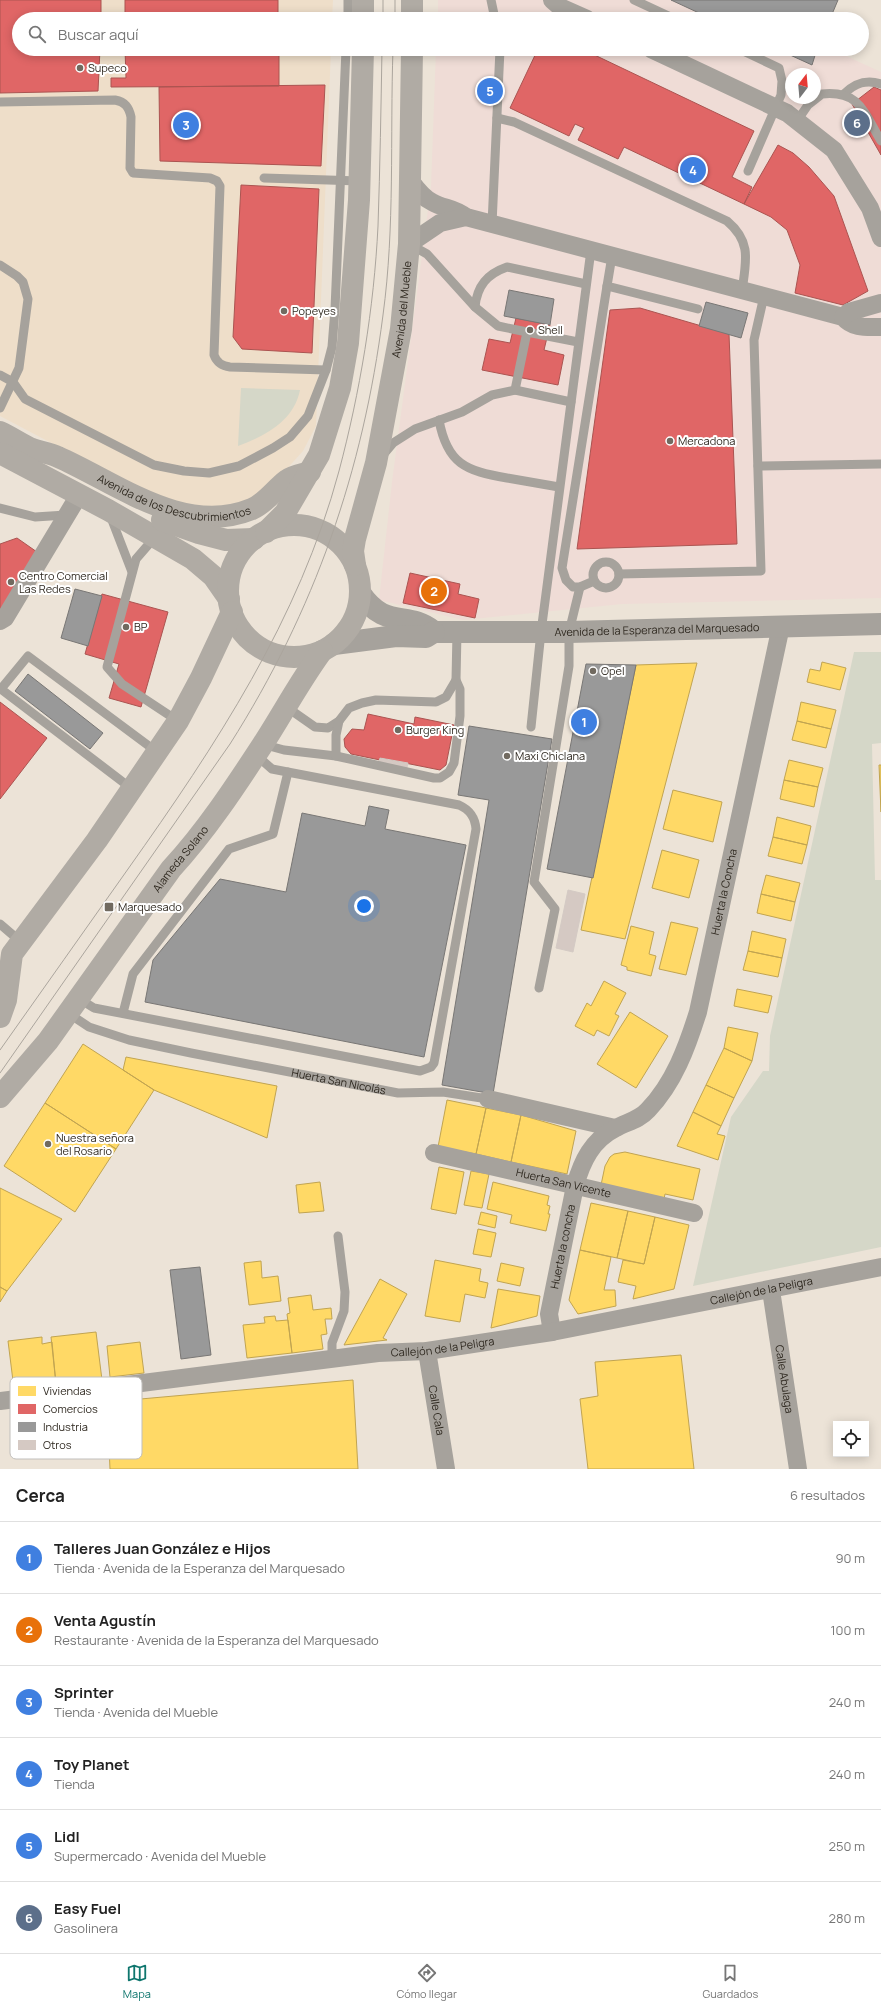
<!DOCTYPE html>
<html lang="es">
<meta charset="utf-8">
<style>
:root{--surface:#fff;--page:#f2f2f2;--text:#222;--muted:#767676;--line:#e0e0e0;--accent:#0f766e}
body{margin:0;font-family:Manrope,sans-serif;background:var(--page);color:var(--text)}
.controls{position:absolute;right:12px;bottom:12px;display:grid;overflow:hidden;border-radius:0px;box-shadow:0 2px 10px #0003}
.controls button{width:36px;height:36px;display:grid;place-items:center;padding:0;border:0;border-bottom:1px solid var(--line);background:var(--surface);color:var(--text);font:20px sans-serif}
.compass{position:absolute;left:785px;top:68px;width:36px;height:36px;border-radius:50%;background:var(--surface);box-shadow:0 2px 10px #0003;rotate:16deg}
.you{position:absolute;left:364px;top:906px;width:14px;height:14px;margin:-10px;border:3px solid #fff;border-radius:50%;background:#1a73e8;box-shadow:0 0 0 6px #1a73e833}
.badge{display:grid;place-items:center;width:26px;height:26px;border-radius:50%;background:var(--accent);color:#fff;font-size:13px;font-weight:700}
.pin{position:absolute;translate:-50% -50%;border:2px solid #fff;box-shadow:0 1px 4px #0006}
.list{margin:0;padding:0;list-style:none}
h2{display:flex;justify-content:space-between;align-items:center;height:52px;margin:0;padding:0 16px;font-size:17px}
h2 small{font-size:13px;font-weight:400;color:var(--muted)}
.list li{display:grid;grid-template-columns:26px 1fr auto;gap:12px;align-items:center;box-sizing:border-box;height:72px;padding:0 16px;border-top:1px solid var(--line)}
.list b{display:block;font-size:15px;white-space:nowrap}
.list p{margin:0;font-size:13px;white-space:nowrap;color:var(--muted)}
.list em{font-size:13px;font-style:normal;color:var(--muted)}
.icon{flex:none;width:22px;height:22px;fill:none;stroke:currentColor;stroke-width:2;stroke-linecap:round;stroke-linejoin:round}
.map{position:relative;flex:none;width:881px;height:1469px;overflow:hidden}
.search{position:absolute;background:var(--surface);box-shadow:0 2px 10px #0003;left:12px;right:12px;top:12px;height:44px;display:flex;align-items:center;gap:10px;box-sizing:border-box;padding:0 14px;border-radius:22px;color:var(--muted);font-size:15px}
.sheet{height:484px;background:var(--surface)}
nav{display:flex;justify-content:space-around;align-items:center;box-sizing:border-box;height:56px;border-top:1px solid var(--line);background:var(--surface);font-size:11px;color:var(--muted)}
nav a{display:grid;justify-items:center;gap:2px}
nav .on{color:var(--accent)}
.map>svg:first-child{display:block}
.built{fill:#eedec9}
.industrial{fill:#efdcd6;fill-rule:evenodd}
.green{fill:#d5d7c8}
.homes{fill:#ffd966;stroke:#c1a451}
.shops{fill:#e06666;stroke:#ab5451}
.industry{fill:#999;stroke:#797775}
.building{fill:#d5c9c3;stroke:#d4cac4}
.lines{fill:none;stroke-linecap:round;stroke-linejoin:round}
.service{stroke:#a6a29c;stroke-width:9}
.minor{stroke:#a6a29c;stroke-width:18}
.tertiary{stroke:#a6a29c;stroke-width:22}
.secondary{stroke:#b0aba4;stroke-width:22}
.tram{stroke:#aba59d;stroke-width:1}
.poi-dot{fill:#716a60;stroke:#fff;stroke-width:1.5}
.labels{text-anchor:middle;stroke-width:4;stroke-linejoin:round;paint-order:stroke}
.poi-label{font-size:11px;fill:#2f2920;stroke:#fff;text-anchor:start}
.street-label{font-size:11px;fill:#2f2920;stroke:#fff}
.key{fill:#fff;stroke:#c1bfbc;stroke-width:1}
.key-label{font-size:11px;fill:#2f2920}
</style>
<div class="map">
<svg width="881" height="1469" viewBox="0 0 881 1469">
<rect width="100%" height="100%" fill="#ece3d7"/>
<path class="built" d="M 0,0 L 333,0 L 332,19 L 19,19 L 19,49 L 331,49 L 316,426 L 303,451 L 274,483 L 252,498 L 227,507 L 192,508 L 158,499 L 0,416 Z"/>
<path class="industrial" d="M 438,0 L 838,0 L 830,19 L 438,19 Z
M 436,49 L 831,49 L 881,72 L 881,598 L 622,604 L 463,620 L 379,600 L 392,482 L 431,187 ZM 791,74 L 815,74 L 815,98 L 791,98 Z"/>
<path class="green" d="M 241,388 L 300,390 C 294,421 265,436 238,446 Z
M 854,652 L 881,652 L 881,743 L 872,744 L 875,880 L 881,880 L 881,1247 L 693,1286 L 731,1117 L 763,1071 L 769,1071 L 770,1036 Z"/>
<path class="homes" d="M 822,662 L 846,668 L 840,690 L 807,682 L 810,669 L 820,671 Z
M 697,663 L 625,939 L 581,930 L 636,665 Z
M 801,702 L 836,710 L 831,729 L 797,721 Z
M 797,721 L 831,729 L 826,748 L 792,740 Z
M 789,760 L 823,768 L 818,787 L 784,780 Z
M 879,765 L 881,765 L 881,812 Z
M 784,780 L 818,787 L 814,807 L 780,799 Z
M 673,790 L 722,802 L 713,842 L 663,829 Z
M 777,817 L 811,826 L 807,845 L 773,837 Z
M 773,837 L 807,845 L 802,864 L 768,856 Z
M 662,850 L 699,860 L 689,898 L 652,888 Z
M 766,875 L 800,883 L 795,902 L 761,894 Z
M 761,894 L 795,902 L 791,921 L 757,913 Z
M 671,922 L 698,928 L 686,975 L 659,969 Z
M 631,926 L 654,932 L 649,954 L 656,956 L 651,976 L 627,970 L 627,967 L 621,965 Z
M 752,931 L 786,939 L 782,958 L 748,951 Z
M 748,951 L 782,958 L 778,977 L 743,970 Z
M 604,981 L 626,993 L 615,1014 L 619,1016 L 609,1036 L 597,1030 L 594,1036 L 575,1026 L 587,1003 L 591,1006 Z
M 737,989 L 772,996 L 768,1013 L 734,1006 Z
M 630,1012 L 668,1036 L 636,1088 L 597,1064 Z
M 728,1027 L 758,1033 L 752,1061 L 724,1048 Z
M 83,1044 L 154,1090 L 116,1149 L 45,1103 Z
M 724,1048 L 752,1061 L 734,1098 L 706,1085 Z
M 126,1057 L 277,1086 L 267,1138 L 154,1090 L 123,1070 Z
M 706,1085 L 734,1098 L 721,1126 L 693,1112 Z
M 447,1100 L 486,1108 L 476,1154 L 438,1147 Z
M 45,1103 L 116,1149 L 75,1212 L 4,1166 Z
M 486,1108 L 521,1115 L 511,1162 L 476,1154 Z
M 693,1112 L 721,1126 L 717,1134 L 725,1136 L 718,1160 L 677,1146 Z
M 521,1115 L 576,1131 L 567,1174 L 511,1162 Z
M 625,1152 L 700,1169 L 693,1200 L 665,1194 L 664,1199 L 601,1185 L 605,1166 L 610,1157 L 614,1154 Z
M 439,1167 L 464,1172 L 456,1214 L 431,1209 Z
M 471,1171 L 489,1174 L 482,1208 L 464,1205 Z
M 320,1182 L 324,1211 L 299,1213 L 296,1185 Z
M 493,1182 L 549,1196 L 547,1205 L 550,1206 L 548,1214 L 550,1214 L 546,1231 L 510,1223 L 512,1215 L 487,1209 Z
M 0,1188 L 62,1219 L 7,1291 L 0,1287 Z
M 591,1203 L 628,1211 L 617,1258 L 580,1250 Z
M 628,1211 L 655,1217 L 644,1264 L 617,1258 Z
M 481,1212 L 497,1216 L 495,1228 L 478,1224 Z
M 655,1217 L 689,1225 L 674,1289 L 633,1299 L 636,1286 L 618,1282 L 623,1260 L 644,1264 Z
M 478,1229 L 496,1233 L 491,1257 L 473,1254 Z
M 580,1250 L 611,1257 L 604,1290 L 615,1290 L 616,1306 L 578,1314 L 569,1300 Z
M 435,1260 L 481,1269 L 479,1281 L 488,1283 L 485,1298 L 465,1294 L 460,1322 L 425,1316 Z
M 261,1261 L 262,1278 L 278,1276 L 281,1301 L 249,1305 L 244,1263 Z
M 501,1263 L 524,1268 L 520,1286 L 497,1281 Z
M 380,1279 L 407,1294 L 383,1338 L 387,1340 L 344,1345 Z
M 0,1287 L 7,1291 L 0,1302 Z
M 498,1289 L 540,1296 L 537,1316 L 491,1328 Z
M 311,1295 L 313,1310 L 331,1308 L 332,1319 L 325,1319 L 327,1334 L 321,1335 L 323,1349 L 292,1353 L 287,1314 L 290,1313 L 288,1298 Z
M 275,1316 L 276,1321 L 288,1320 L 292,1353 L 247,1358 L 243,1325 L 265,1323 L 264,1317 Z
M 96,1332 L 102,1380 L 56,1384 L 51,1337 Z
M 42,1337 L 42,1344 L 52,1342 L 56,1384 L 14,1389 L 8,1341 Z
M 140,1342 L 144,1373 L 110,1377 L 107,1346 Z
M 681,1355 L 694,1469 L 588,1469 L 580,1399 L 598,1396 L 595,1362 Z
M 353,1380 L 358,1469 L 110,1469 L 107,1402 Z"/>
<path class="shops" d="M 0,0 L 101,0 L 101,19 L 19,19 L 19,49 L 100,49 L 98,91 L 0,93 Z
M 125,0 L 278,0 L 278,19 L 125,19 Z
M 125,49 L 279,49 L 279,86 L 111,87 L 111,78 L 126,78 Z
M 533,49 L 582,49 L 754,131 L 732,177 L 752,187 L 744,204 L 624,147 L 618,159 L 578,140 L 584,128 L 575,124 L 569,136 L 510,108 L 537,51 Z
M 325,85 L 321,166 L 160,161 L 159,87 Z
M 874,87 L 881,90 L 881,155 L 852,104 Z
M 778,145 L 793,153 L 809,167 L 834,196 L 868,291 L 843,305 L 795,293 L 800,265 L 787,230 L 771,217 L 744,204 Z
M 241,185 L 319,189 L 312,353 L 242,349 L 233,337 Z
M 640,308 L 729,334 L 737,544 L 577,549 L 610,310 Z
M 516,318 L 550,325 L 544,350 L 564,355 L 558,385 L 482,370 L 489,339 L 510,343 Z
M 17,538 L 37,552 L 0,612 L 0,544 Z
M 410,573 L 460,584 L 458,594 L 479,599 L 475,618 L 403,603 Z
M 102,594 L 168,612 L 141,707 L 109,698 L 119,664 L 85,654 Z
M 0,702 L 47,738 L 0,799 Z
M 368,714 L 414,724 L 415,717 L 454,725 L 446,765 L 440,770 L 380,758 L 380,760 L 351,754 L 345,747 L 344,739 L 352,729 L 364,730 Z"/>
<path class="industry" d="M 671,0 L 838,0 L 830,19 L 712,19 Z
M 777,49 L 817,49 L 812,65 Z
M 509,290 L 554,299 L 550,325 L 504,316 Z
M 706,302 L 748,313 L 741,338 L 699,326 Z
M 75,589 L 102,596 L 88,646 L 61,638 Z
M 586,664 L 636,665 L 593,878 L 547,869 Z
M 28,674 L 103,733 L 90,749 L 15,691 Z
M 469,726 L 552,739 L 493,1094 L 442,1085 L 489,800 L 458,795 Z
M 369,806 L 389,810 L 385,829 L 466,845 L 424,1057 L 145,1002 L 153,960 L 220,879 L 286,892 L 302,813 L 365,826 Z
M 200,1267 L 211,1355 L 181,1359 L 170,1270 Z"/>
<path class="building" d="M 380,758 L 408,763 L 406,772 L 378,766 Z
M 568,890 L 585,894 L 573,952 L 556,948 Z"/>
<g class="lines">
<g class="service">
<path d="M 491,0 L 495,19"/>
<path d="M 634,0 L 675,19"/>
<path d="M 348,19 L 348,0"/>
<path d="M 739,49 L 779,68 L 782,81 L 781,95 L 748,171"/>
<path d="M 844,94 C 855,83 866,79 881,84"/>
<path d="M 0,102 L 115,100 C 125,102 129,107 131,117 L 130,168 L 133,173 L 210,178 L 217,181 L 220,186 L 214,355 C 217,363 222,366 230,367 L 326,370"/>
<path d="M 497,118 L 514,122 L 727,221 C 752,242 746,261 742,291"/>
<path d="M 797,121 L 808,105 L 822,94 C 860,90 864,113 881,141"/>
<path d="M 264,178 L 360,181"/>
<path d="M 492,224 L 500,49"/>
<path d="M 612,256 L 607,286 L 698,309"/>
<path d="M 0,265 L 17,276 L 23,282 L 28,299 L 19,368 L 0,408"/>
<path d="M 475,307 C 477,286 487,274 507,267 L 586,284"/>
<path d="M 527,332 L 578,342"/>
<path d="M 0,375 L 13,382 L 25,399 L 154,465 L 184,471 L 209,473 L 239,466 L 273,448 L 290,437 L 308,416 L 326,370 L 332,347 L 335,309 L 346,49"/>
<path d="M 515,390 L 571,402"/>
<path d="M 439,420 C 447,464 466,471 507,478 C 525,481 542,484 559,487"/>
<path d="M 382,456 L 393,443 L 415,429 L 462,412 L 492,395 L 515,390 L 527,332 L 498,326 L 475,307 L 427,254 L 409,244"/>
<path d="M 758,466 L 881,464"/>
<path d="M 0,508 L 35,517 L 66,515"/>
<path d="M 110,515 L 132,572"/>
<path d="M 155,537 L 136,559 L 107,667 L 122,684 L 178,721"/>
<circle cx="606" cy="575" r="13"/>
<path d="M 619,574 L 761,571 L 754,340 L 764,296"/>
<path d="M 594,581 L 580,587 L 573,587 L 566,580 L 562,568 L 607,286"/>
<path d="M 285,706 L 315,727 L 328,728 L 339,721 L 349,708 L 362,703 L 376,700 L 436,702 L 446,697 L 456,680"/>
<path d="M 531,727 L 541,632 L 591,250"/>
<path d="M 262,744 L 284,750 L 336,756 L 434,778 L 440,778 L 449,772 L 454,763 L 460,716 L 460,689 L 456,680 L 457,632"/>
<path d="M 336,756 L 336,735 L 339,721"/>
<path d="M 132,789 L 1,689 L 28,656 L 157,752"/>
<path d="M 0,924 L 21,942"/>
<path d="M 539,988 L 555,909 L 534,882 L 569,666 L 569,632 L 580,587"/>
<path d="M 78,998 L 94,1008 L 420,1071 L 431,1067 L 434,1063 L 476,829 C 475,817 470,810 459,805 L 272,769 L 256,755"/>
<path id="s1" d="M 68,1013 L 89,1027 L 129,1040 L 191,1053 L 398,1093 L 443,1092 L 488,1099"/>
<path d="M 123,1013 L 133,974 L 229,849 L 273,834 L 288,772"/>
<path d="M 332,1359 L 332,1343 L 344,1311 L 345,1292 L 338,1236"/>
</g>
<g class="minor">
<path d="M 552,0 L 560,7 L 587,19"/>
<path d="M 651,49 L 787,113 L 834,150 L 870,208 L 881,238"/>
<path d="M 410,180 C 416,188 422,197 432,202 C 444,209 453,207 466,217 L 843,317 C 853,329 867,327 881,327"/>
<path d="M 409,244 L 440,223 L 466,217"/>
<path d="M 843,317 L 849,312 L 881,303"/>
<path d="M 0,621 L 5,618 L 79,495"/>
<path d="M 488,1099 L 615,1128"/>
<path id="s2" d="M 434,1153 L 694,1213"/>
<path id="s3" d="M 771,1290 L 798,1469"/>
<path id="s4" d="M 552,1332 L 549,1314 L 575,1186 C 582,1161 592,1140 616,1128 C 627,1122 639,1120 648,1110 C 674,1083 687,1047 698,1012 L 781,626"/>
<path id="s5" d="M 427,1351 L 446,1469"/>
<path id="s6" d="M 0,1401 L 378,1353 L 427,1351 L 552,1332 L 881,1267"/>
</g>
<g class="tertiary">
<path d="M 360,593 C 386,631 407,610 433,631"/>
<path id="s7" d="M 434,632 L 569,632 L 881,624"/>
<path d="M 334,644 L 396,636 L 426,637 L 434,632"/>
</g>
<g class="secondary">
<path d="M 363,19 L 363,0"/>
<path d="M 412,19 L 412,0"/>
<path id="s8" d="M 0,432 C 11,437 21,444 32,449 C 41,452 50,453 58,457 C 117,483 184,537 252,509 C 266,503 275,489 287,480 C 292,476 303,474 310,472"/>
<path d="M 0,453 L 108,510 L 193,559 L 213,576 L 229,599"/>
<path d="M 162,520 L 199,533 L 226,540 L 254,539"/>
<circle cx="294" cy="591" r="66"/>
<path d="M 266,532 L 285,513 L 319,455 L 340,388 L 348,343 L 359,200 L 363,49"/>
<path id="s9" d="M 355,565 L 353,551 L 355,539 L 376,463 L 401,329 L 409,244 L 412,49"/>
<path d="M 0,1017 L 6,1000 L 12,954 L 97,840 L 178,721 L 201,678 L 232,612"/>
<path id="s10" d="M 0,1097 L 48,1041 L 171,869 C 206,831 235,787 263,744 C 283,713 300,681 322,651"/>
</g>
<path class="tram" d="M 383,19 L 383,0
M 395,19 L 395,0
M 0,1050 C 43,990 85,929 128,869 C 216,745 299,620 339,471 C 360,392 374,308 378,226 C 380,167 381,108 382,49
M 0,1073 L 230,744 C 315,610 363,471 383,315 C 395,227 390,137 393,49"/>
</g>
<g class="poi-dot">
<circle cx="80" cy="68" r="4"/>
<circle cx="284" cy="311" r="4"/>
<circle cx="530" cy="330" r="4"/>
<circle cx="670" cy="441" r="4"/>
<circle cx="11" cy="582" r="4"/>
<circle cx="126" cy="627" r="4"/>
<circle cx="593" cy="671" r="4"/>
<circle cx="398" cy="730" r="4"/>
<circle cx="507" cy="756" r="4"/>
<rect x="104" y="902" width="10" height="10" rx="2"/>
<circle cx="48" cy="1144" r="4"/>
</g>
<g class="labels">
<g class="poi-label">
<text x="88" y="72">Supeco</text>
<text x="292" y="315">Popeyes</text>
<text x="538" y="334">Shell</text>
<text x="678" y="445">Mercadona</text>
<text x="19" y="580">Centro Comercial<tspan x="19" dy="13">Las Redes</tspan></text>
<text x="134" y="631">BP</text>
<text x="601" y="675">Opel</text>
<text x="406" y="734">Burger King</text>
<text x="515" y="760">Maxi Chiclana</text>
<text x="118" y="911">Marquesado</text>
<text x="56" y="1142">Nuestra señora<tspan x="56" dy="13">del Rosario</tspan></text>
</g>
<g class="street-label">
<text dy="4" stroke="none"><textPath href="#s9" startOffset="261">Avenida del Mueble</textPath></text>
<text dy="4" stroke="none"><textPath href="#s8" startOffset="189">Avenida de los Descubrimientos</textPath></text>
<text dy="4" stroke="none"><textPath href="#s7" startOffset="223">Avenida de la Esperanza del Marquesado</textPath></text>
<text dy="4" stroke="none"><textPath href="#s10" startOffset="299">Alameda Solano</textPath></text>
<text dy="4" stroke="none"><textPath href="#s4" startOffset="493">Huerta la Concha</textPath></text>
<text dy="4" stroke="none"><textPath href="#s1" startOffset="281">Huerta San Nicolás</textPath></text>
<text dy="4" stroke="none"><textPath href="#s2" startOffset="133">Huerta San Vicente</textPath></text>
<text dy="4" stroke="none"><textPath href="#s4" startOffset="87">Huerta la concha</textPath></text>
<text dy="4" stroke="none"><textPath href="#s6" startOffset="770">Callejón de la Peligra</textPath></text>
<text dy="4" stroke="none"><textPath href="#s6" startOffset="446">Callejón de la Peligra</textPath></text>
<text dy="4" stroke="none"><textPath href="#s3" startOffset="90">Calle Abulaga</textPath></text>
<text dy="4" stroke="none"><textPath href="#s5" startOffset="60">Calle Cala</textPath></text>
</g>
</g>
<rect x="10" y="1377" width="132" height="82" rx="6" class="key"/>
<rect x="18" y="1386" width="18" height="10" fill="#ffd966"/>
<rect x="18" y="1404" width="18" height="10" fill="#e06666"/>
<rect x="18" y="1422" width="18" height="10" fill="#999"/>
<rect x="18" y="1440" width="18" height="10" fill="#d5c9c3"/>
<g class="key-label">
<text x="43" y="1395">Viviendas</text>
<text x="43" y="1413">Comercios</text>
<text x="43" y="1431">Industria</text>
<text x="43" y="1449">Otros</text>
</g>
</svg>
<div class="controls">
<button><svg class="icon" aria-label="locate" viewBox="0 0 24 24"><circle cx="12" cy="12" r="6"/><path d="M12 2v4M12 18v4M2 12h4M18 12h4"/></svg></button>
</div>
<svg class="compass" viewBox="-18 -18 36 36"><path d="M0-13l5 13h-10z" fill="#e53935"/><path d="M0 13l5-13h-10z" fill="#767676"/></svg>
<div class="you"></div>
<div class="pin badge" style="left:584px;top:722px;background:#3f7fe0">1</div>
<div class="pin badge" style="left:434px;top:591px;background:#e8710a">2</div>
<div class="pin badge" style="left:186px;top:125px;background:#3f7fe0">3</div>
<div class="pin badge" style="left:693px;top:170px;background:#3f7fe0">4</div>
<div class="pin badge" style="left:490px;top:91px;background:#3f7fe0">5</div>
<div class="pin badge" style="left:857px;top:123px;background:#5c6f8a">6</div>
<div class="search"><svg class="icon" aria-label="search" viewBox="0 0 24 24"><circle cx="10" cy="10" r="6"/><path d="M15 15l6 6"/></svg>Buscar aquí</div>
</div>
<section class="sheet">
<h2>Cerca<small>6 resultados</small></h2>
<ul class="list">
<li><span class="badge" style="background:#3f7fe0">1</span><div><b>Talleres Juan González e Hijos</b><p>Tienda · Avenida de la Esperanza del Marquesado</p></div><em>90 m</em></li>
<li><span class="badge" style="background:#e8710a">2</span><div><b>Venta Agustín</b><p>Restaurante · Avenida de la Esperanza del Marquesado</p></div><em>100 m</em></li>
<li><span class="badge" style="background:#3f7fe0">3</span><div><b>Sprinter</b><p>Tienda · Avenida del Mueble</p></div><em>240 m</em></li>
<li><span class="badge" style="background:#3f7fe0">4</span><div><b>Toy Planet</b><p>Tienda</p></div><em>240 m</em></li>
<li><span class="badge" style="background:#3f7fe0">5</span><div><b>Lidl</b><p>Supermercado · Avenida del Mueble</p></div><em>250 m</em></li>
<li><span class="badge" style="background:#5c6f8a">6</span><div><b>Easy Fuel</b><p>Gasolinera</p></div><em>280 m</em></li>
</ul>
</section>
<nav>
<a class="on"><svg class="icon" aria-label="map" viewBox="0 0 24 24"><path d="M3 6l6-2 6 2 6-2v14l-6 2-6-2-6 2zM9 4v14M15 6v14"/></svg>Mapa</a>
<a><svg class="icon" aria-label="directions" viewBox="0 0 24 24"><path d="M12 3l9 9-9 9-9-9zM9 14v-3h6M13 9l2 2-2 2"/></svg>Cómo llegar</a>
<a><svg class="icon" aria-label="saved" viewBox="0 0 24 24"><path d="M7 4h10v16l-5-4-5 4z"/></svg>Guardados</a>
</nav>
